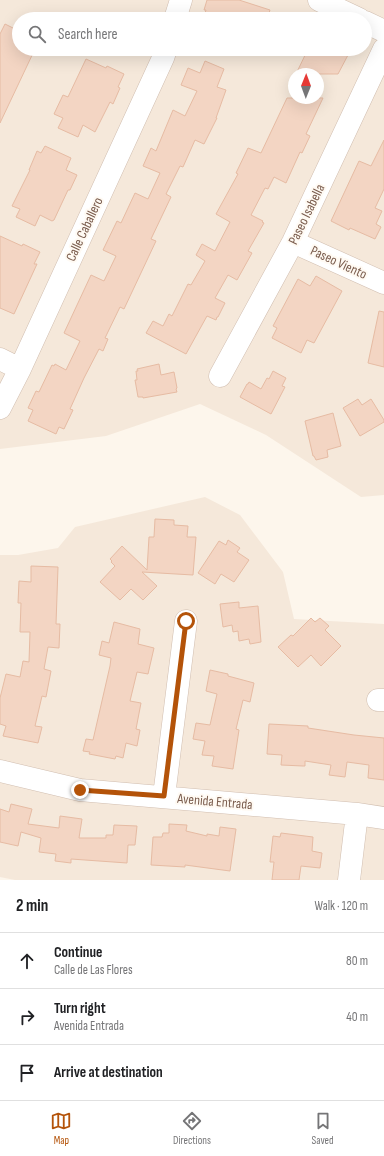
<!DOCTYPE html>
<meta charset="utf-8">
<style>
:root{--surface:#fff;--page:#f2f2f2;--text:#202124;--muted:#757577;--line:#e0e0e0;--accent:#b45309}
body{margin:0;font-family:"Sofia Sans Condensed",sans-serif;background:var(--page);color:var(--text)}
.compass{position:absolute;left:288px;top:68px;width:36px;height:36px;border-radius:50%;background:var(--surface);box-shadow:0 4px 16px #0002;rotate:1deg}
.stop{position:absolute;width:12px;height:12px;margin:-9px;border:3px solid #b45309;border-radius:50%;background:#fff}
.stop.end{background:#b45309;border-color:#fff;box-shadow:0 1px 4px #0008}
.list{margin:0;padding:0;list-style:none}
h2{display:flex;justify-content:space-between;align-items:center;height:52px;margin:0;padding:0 16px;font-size:17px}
h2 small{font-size:13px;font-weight:400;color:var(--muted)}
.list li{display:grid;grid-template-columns:26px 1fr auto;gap:12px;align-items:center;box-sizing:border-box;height:56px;padding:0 16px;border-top:1px solid var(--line)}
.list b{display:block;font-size:15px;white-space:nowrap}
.list p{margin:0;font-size:13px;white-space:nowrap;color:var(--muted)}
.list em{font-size:13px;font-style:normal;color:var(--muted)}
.icon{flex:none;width:22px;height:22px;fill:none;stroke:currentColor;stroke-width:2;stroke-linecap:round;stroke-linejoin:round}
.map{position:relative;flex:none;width:384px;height:880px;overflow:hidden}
.search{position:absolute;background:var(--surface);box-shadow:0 4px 16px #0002;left:12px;right:12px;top:12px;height:44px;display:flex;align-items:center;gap:10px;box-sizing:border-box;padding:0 14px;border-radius:22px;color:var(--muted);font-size:15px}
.sheet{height:220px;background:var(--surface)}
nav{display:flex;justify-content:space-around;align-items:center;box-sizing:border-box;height:56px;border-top:1px solid var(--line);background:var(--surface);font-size:11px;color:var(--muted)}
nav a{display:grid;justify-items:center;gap:2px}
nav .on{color:var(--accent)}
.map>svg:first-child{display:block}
.residential{fill:#f5e8da;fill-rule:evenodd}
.building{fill:#f3d5c3;stroke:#e6bba3}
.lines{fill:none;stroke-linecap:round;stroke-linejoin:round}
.minor-casing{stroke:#d1beb0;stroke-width:23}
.minor{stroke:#fff;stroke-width:22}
.route{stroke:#b45309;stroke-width:5}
.labels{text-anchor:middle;stroke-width:4;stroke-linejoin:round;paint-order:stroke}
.street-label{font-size:14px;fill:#7a5c4d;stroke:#fffaf3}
</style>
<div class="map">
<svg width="384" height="880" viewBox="0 0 384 880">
<rect width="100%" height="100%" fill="#fdf6ec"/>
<path class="residential" d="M 0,0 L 384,0 L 384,495 L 361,497 L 266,435 L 200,404 L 106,436 L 0,449 ZM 19,19 L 365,19 L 365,49 L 19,49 ZM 294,74 L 318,74 L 318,98 L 294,98 Z
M 205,497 L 240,515 L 283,572 L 294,619 L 384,624 L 384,880 L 15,880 L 0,877 L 0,555 L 18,555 L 58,548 L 75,527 Z"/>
<path class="building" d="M 207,0 L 239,0 L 270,10 L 267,19 L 203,19 L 206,10 L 204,10 Z
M 5,24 L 19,31 L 19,49 L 35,49 L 0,123 L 0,34 Z
M 308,49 L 350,49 L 347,54 L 348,55 L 338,74 L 296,74 Z
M 86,59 L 106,68 L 107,66 L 124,74 L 118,87 L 120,88 L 113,104 L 110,102 L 95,132 L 83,125 L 78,137 L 58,128 L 63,118 L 54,114 L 63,95 L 68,97 Z
M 205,61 L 224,69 L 217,87 L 226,90 L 216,118 L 217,118 L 204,144 L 195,140 L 183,167 L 180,166 L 166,194 L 171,197 L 151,239 L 156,241 L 124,309 L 120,307 L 105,338 L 108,339 L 103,351 L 99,349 L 84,378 L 70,409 L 73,410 L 64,429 L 59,427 L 56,434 L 28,421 L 33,410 L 28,408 L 36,391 L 39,392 L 52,365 L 54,366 L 55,364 L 66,370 L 80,341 L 64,333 L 91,275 L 104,281 L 116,256 L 103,250 L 117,221 L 121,223 L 135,193 L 148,199 L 160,173 L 143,166 L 151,148 L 156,151 L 173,110 L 185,116 L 197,91 L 181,85 L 188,68 L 200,73 Z
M 287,98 L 323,98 L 306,134 L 310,136 L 302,153 L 300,152 L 286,183 L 274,177 L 268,189 L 265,188 L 251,215 L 263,221 L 262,222 L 264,223 L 248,251 L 252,253 L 237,280 L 228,275 L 215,298 L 225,303 L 218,317 L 217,317 L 216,320 L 207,316 L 186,354 L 146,333 L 153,321 L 163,326 L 169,314 L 172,316 L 188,284 L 191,285 L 205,261 L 196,255 L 202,244 L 215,251 L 230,222 L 216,214 L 238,174 L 236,173 L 248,148 L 261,153 Z
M 384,140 L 384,189 L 375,208 L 382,211 L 376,224 L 381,227 L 375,239 L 350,228 L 349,230 L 331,221 L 359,161 L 371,166 Z
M 45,146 L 71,158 L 66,170 L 77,175 L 70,190 L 68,190 L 54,220 L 52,221 L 40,215 L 35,226 L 16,217 L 20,209 L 12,206 L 30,170 L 29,170 L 37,151 L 41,153 Z
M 0,236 L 22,246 L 23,244 L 40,252 L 34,264 L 37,264 L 14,314 L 0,308 Z
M 316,276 L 342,291 L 314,343 L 307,340 L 301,353 L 272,338 L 277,328 L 273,326 L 298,279 L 310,286 Z
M 379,311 L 384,312 L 384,367 L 368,363 Z
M 159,364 L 161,375 L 174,372 L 177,388 L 176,389 L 177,392 L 143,398 L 143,397 L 138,397 L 135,380 L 137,380 L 136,371 L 138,371 L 137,369 Z
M 273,371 L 286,378 L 282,386 L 285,387 L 271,414 L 240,397 L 247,384 L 248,384 L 249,382 L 261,389 L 267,378 L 269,379 Z
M 358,399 L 362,405 L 371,399 L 384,420 L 384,422 L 360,436 L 343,408 Z
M 333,413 L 341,446 L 327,450 L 328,457 L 316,460 L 314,456 L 313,456 L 305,421 Z
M 155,519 L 174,520 L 174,525 L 188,526 L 187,537 L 196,537 L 193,575 L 142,572 L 157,586 L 143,600 L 131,589 L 120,600 L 100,582 L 115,566 L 111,562 L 112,561 L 110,559 L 122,546 L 147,570 L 149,537 L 154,537 Z
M 228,540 L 240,548 L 237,552 L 249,560 L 234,582 L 221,574 L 215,584 L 198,573 L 219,541 L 226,545 Z
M 31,566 L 58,567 L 56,624 L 60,624 L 59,648 L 48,647 L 44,669 L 51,671 L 46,697 L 42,696 L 35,726 L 42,727 L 38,743 L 3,736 L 6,726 L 0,724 L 0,698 L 6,674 L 20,677 L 23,661 L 29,662 L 30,632 L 20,632 L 21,603 L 18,603 L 19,581 L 31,582 Z
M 239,602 L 239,608 L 258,606 L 261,642 L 250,644 L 249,639 L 239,641 L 238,631 L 233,632 L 232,625 L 223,627 L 220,604 Z
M 311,618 L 315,622 L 320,618 L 329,626 L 325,630 L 341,646 L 321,666 L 311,655 L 298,667 L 278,647 L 291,635 L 293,636 Z
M 114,622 L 140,629 L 138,644 L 154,648 L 148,674 L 137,672 L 130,701 L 141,703 L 136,729 L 140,730 L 137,746 L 126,743 L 123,758 L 116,756 L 115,759 L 89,754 L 90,752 L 83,751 L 86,739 L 93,740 L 110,666 L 111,658 L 99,655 L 102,641 L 109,643 Z
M 210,670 L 228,674 L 228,676 L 254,683 L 250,702 L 243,700 L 236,729 L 239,730 L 233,769 L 212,766 L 214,756 L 202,755 L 205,741 L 193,739 L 196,723 L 210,725 L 217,694 L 206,691 Z
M 269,724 L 308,726 L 308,728 L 354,735 L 384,738 L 384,780 L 368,778 L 369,765 L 347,762 L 345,777 L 329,775 L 331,765 L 305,761 L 305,766 L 303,766 L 281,765 L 282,755 L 267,754 Z
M 11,804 L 32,809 L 28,824 L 59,828 L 60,816 L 82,819 L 79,838 L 106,838 L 106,835 L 113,835 L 114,825 L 137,826 L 135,845 L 128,845 L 127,863 L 71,859 L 71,863 L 55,861 L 56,854 L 39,852 L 41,838 L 21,832 L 18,846 L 0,842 L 0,809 L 9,812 Z
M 169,824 L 187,825 L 186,831 L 207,836 L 207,834 L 219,836 L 220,827 L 236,829 L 230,871 L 185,865 L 185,867 L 151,865 L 153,837 L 162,837 L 163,833 L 169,833 Z
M 281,833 L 313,837 L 312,851 L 322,853 L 320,868 L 301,866 L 299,880 L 272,880 L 274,862 L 270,862 L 273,836 L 280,837 Z"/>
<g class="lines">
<g class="minor-casing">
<path id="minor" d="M 319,0 L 359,19
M 175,19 L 181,0
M 365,22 L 384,31
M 293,242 L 384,283
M 0,359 L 20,369
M 220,376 L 293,242 L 384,49
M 0,408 L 20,369 L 163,58 L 166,49
M 378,700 L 384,700
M 0,771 L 80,790 L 357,814 L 384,818
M 164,796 L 186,621
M 349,880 L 357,814"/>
</g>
<use href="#minor" class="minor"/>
</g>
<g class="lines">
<path class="route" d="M 80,790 L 164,796 L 186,621"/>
</g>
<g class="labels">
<g class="street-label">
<text transform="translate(306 214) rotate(-64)" y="5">Paseo Isabella</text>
<text transform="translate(84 229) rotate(-65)" y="5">Calle Caballero</text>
<text transform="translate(339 262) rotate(25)" y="5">Paseo Viento</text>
<text transform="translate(215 801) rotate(5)" y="5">Avenida Entrada</text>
</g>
</g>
</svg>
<svg class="compass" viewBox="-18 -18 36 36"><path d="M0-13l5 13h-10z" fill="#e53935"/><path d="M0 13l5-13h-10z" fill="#757577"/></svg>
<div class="stop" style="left:186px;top:621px"></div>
<div class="stop end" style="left:80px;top:790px"></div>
<div class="search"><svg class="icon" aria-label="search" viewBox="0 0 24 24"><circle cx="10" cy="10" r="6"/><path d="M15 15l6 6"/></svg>Search here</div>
</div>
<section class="sheet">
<h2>2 min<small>Walk · 120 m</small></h2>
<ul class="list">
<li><svg class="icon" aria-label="ahead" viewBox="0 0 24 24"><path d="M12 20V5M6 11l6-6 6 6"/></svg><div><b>Continue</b><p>Calle de Las Flores</p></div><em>80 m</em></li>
<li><svg class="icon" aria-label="right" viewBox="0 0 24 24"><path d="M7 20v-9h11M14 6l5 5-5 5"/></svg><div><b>Turn right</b><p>Avenida Entrada</p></div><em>40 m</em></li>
<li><svg class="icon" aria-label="arrive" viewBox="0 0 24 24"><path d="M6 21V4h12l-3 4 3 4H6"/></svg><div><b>Arrive at destination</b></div></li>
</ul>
</section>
<nav>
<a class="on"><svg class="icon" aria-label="map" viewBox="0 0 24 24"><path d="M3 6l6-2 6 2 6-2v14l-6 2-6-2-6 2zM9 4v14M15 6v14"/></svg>Map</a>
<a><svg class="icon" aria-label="directions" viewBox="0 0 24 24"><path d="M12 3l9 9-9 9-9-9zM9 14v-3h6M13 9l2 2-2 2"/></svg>Directions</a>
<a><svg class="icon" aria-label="saved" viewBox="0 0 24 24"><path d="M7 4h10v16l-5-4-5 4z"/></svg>Saved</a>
</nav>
